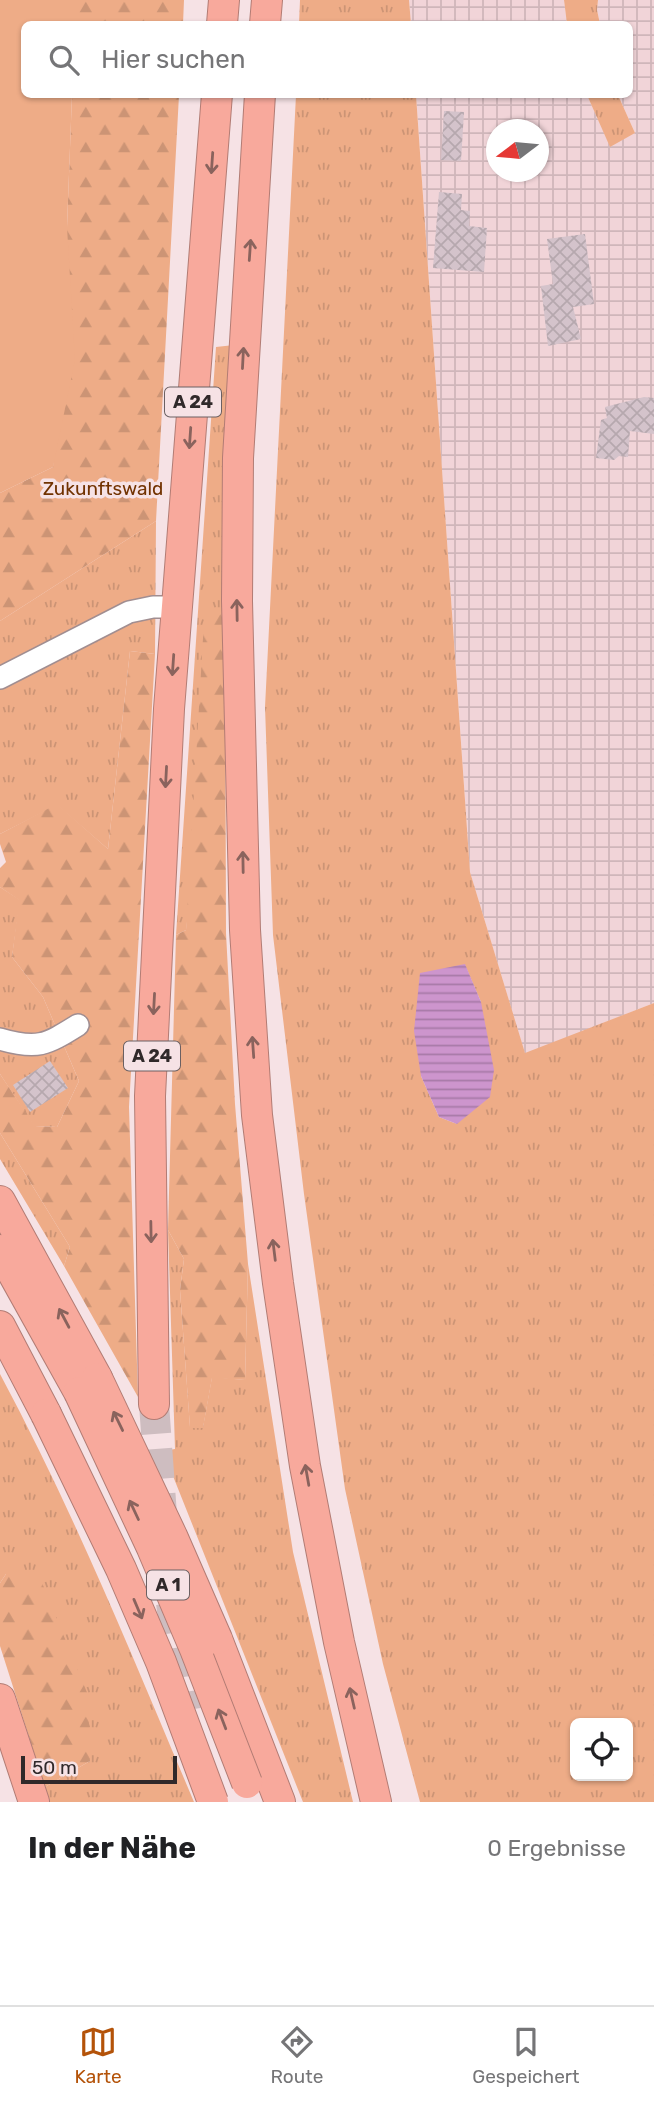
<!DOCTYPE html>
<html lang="de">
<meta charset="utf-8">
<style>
:root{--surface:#fff;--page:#f2f2f2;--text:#202124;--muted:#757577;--line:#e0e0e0;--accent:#b45309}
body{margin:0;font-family:Rubik,sans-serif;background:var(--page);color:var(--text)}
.controls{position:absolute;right:21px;bottom:21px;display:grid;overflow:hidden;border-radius:10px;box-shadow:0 2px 5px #0004}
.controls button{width:63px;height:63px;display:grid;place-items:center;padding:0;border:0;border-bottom:2px solid var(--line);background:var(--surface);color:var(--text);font:35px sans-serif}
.compass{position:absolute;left:486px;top:119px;width:63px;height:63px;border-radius:50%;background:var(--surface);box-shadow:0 2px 5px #0004;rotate:254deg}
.scale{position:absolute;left:21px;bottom:18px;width:156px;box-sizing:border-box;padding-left:7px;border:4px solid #30292a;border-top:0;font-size:19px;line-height:24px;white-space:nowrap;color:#30292a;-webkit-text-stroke:5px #f6e2e5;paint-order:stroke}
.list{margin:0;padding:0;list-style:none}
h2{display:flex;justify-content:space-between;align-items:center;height:91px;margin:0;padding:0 28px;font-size:30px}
h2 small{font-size:23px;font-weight:400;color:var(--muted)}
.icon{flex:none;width:38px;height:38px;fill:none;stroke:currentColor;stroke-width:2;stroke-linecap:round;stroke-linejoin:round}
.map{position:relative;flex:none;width:654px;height:1802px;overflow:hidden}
.search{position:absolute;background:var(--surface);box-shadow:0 2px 5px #0004;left:21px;right:21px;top:21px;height:77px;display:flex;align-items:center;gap:18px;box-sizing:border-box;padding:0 24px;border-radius:10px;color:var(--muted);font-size:26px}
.sheet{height:203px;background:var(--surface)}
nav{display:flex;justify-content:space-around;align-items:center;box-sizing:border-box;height:98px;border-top:2px solid var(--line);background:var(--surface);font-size:19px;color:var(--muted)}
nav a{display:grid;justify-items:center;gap:4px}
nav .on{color:var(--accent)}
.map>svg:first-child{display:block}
.industrial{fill:url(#industrial-grid);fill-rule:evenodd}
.grass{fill:url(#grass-tufts);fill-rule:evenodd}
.forest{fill:url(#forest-firs)}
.pitch{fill:#eeac87}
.water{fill:url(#water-rules)}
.building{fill:url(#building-cross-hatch)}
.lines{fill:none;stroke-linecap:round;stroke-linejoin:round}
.highway-tunnel{stroke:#cebdc0;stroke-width:30;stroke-dasharray:30 15;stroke-linecap:butt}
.minor-casing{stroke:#a18e91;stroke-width:24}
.highway-casing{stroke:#b27c74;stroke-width:32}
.minor{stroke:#fff;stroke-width:21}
.highway{stroke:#f8a99c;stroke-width:30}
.highway-bridge-casing{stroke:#b27c74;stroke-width:32;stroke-linecap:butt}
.highway-bridge{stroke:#f8a99c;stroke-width:30}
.oneway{stroke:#8a635d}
.labels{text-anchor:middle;stroke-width:7;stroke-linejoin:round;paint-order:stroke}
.shield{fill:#f6e2e5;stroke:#6b6062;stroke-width:2}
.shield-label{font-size:18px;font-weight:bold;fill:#30292a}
.park-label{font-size:19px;fill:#713200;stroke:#f6e2e5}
</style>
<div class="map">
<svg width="654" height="1802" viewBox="0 0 654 1802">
<defs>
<pattern id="industrial-grid" width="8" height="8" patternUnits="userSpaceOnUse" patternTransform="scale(1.75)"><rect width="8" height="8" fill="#f1d4d8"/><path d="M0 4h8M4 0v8" fill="none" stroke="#cfb6ba"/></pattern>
<pattern id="grass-tufts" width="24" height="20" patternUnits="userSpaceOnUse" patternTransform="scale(1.75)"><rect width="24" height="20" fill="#eeac87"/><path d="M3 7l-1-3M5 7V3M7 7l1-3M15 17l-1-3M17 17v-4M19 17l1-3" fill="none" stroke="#cc9475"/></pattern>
<pattern id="forest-firs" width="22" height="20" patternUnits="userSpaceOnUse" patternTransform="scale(1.75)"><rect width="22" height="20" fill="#eeac87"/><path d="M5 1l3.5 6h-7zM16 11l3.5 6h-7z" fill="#cc9475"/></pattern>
<pattern id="water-rules" width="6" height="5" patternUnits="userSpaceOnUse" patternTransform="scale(1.75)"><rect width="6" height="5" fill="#cd95cd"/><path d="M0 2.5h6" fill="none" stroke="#a77aa7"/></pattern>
<pattern id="building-cross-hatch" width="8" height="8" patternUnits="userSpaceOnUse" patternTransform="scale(1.75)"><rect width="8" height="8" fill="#d4c3cb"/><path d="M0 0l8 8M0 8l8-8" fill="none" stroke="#b6a8ae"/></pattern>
</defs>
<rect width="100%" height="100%" fill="#f6e2e5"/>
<path class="industrial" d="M 409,0 L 564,0 L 567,24 L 411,24 Z
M 598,0 L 654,0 L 654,1003 L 525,1054 L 470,872 L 416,95 L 587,95 L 610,146 L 635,133 L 618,95 L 630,94 L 630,24 L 600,24 L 597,10 ZM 496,130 L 538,130 L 538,172 L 496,172 Z"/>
<path class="grass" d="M 300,0 L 409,0 L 411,24 L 299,24 Z
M 564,0 L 598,0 L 597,10 L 600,24 L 567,24 Z
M 296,95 L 416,95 L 470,872 L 525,1053 L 654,1003 L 654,1802 L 420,1802 L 383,1664 L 345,1489 L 304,1194 L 273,935 L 265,707 ZM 465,965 L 481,1002 L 457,1124 L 439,1117 L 421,1076 ZM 575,1723 L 628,1723 L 628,1776 L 575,1776 Z
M 587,95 L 618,95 L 635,133 L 610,147 Z
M 234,345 L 225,606 L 186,930 L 176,935 L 216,347 Z
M 156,521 L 155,654 L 130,651 L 108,849 L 57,805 L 0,834 L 0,621 Z
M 0,887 L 20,900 L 12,957 L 43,997 L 79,1081 L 57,1127 L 34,1126 L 0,1074 Z
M 0,1133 L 70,1247 L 64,1266 L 0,1159 Z
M 168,1230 L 184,1259 L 180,1290 L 190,1427 L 203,1427 L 212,1377 L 245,1380 L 248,1264 L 293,1552 L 353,1802 L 303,1802 L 163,1451 L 175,1449 Z
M 0,1374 C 74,1512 133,1658 194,1802 L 50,1802 L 45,1787 L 90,1761 L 6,1574 L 0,1583 Z"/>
<path class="forest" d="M 74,0 L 184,0 L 183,24 L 74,24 Z
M 72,95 L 179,95 L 156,521 L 0,621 L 0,493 L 53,467 L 67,227 Z
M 225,606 L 226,933 L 235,1104 L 248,1264 L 245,1380 L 212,1378 L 203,1428 L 190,1428 L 180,1290 L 184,1259 L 168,1230 L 176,935 L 186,930 L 204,621 Z
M 130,651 L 155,654 L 129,1107 L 138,1397 L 64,1266 L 70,1247 L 0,1133 L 0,1074 L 35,1126 L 57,1127 L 79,1081 L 43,997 L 12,957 L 19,900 L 0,887 L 0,868 L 6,862 L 0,844 L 0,834 L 57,804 L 108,849 Z
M 38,1573 L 88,1695 L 90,1761 L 45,1787 L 0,1646 L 0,1583 L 6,1574 Z"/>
<path class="pitch" d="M 0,0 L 74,0 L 74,24 L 24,24 L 24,94 L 72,95 L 67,227 L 75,360 L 53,467 L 0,493 Z"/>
<path class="water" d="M 465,964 L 481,1002 L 494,1070 L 490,1097 L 457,1124 L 439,1117 L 421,1076 L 414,1031 L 420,973 Z"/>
<path class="building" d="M 444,111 L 464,112 L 461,161 L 441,160 Z
M 439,192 L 462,194 L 461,210 L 470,211 L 469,226 L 487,228 L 484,272 L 433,268 Z
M 585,234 L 594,304 L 573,307 L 581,339 L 548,346 L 541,286 L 553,284 L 547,239 Z
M 644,397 L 654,398 L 654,434 L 630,431 L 628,457 L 619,456 L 614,460 L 596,458 L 601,420 L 607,418 L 605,407 Z
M 50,1061 L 68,1088 L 30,1112 L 13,1085 Z"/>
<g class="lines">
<path class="highway-tunnel" d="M 154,1404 L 162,1515
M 171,1603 L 186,1710"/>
<g class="minor-casing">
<path id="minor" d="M 0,678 L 129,612 L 153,607 L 177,607
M 0,1039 C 37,1050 46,1045 78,1025"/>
</g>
<g class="highway-casing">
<path id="highway" d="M 222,24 L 224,0
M 265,24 L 267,0
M 260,94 L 238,458 L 237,601 L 245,930 L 257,1115 L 278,1283 L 305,1466 L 339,1642 L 376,1802
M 0,1201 L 97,1378
M 0,1250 L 79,1392
M 0,1326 L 46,1414
M 154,1404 L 150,1096 L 169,709 L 217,94
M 217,1639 L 280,1802
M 0,1699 L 34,1802"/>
</g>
<use href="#minor" class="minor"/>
<use href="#highway" class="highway"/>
<g class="highway-bridge-casing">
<path id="highway-bridge" d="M 97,1378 L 172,1536 L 217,1639
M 79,1392 L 152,1548 L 195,1649 L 247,1783
M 46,1414 L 121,1569 L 161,1662 L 213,1802"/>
</g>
<use href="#highway-bridge" class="highway-bridge"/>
</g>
<defs><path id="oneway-shaft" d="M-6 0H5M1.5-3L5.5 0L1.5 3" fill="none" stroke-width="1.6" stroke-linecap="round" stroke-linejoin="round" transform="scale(1.75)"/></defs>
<g class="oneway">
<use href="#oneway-shaft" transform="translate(212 163) rotate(94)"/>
<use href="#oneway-shaft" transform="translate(250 250) rotate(-86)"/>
<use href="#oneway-shaft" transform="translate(243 358) rotate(-87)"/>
<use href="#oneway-shaft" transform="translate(190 438) rotate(94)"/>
<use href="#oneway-shaft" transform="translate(237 610) rotate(-91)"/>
<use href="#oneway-shaft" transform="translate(173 665) rotate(94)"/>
<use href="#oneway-shaft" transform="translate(166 777) rotate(93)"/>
<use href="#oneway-shaft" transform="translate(243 862) rotate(-91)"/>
<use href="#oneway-shaft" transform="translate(154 1004) rotate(93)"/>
<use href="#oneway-shaft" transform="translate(253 1047) rotate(-94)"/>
<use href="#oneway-shaft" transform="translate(151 1232) rotate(89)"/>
<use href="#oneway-shaft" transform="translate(274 1250) rotate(-97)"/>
<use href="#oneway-shaft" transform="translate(64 1318) rotate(-118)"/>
<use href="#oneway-shaft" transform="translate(118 1421) rotate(-116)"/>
<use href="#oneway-shaft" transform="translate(307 1475) rotate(-100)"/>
<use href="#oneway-shaft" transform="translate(134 1510) rotate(-115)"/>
<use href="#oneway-shaft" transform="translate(138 1609) rotate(67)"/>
<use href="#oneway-shaft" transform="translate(352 1698) rotate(-103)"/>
<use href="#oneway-shaft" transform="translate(222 1719) rotate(-111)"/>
</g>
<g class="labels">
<g class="shield">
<rect x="165" y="387.5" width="56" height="29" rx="5"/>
<rect x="124" y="1041.5" width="56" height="29" rx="5"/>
<rect x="147" y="1570.5" width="42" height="29" rx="5"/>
</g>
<g class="shield-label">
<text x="193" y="408">A 24</text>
<text x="152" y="1062">A 24</text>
<text x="168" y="1591">A 1</text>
</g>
<g class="park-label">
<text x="103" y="495">Zukunftswald</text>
</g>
</g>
</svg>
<div class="controls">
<button><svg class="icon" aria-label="locate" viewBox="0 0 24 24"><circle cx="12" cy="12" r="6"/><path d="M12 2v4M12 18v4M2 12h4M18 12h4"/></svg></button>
</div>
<svg class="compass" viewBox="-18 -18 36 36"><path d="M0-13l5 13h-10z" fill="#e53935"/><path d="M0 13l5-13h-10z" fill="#757577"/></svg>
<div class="scale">50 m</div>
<div class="search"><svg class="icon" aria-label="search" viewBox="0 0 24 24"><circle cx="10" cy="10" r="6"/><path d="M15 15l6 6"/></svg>Hier suchen</div>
</div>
<section class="sheet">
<h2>In der Nähe<small>0 Ergebnisse</small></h2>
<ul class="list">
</ul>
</section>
<nav>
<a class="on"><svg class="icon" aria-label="map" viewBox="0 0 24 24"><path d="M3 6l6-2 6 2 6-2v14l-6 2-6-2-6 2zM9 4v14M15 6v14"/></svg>Karte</a>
<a><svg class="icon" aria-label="directions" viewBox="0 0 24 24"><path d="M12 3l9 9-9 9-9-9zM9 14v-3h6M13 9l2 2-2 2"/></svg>Route</a>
<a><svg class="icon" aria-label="saved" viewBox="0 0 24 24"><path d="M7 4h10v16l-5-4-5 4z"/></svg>Gespeichert</a>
</nav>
